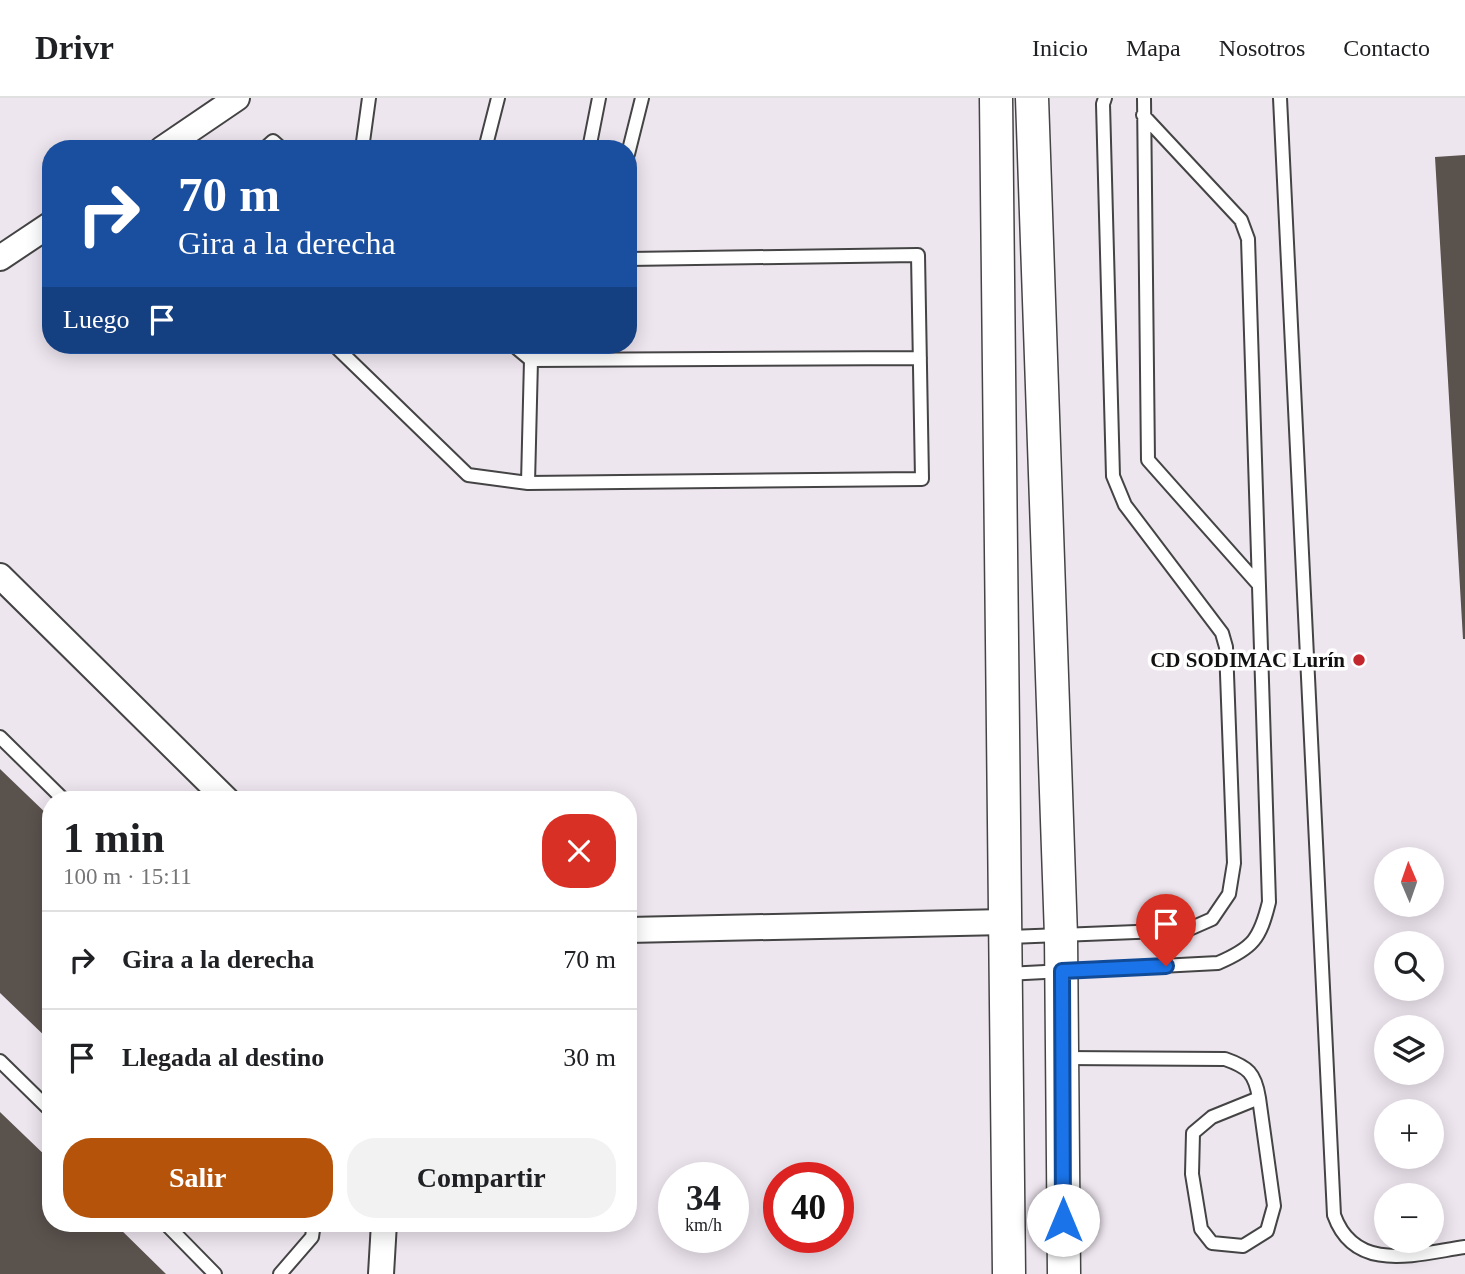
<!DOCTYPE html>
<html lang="es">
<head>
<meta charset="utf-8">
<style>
	:root { --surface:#fff; --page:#f2f2f2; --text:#202124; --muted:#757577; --line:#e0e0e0; --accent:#b45309 }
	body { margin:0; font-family:"Times New Roman",serif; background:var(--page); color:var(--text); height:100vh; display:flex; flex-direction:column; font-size:26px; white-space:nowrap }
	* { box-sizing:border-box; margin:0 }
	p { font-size:23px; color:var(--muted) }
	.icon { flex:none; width:38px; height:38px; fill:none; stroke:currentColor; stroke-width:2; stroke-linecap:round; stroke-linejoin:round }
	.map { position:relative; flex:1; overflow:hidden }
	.panel { position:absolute; left:42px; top:693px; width:595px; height:441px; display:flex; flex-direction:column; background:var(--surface); border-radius:28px; box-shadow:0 4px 18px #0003 }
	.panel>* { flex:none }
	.hud { position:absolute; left:42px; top:42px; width:595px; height:214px; border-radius:28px; box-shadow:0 4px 18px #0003; background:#1a4fa0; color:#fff; overflow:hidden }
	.needle { width:46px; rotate:358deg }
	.tools { position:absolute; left:1374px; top:749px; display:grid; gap:14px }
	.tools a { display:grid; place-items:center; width:70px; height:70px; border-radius:50%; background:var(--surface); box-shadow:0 4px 18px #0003; font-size:35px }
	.speed { position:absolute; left:658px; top:1064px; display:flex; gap:14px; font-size:35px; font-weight:700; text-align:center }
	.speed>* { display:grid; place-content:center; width:91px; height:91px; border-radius:50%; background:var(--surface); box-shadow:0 4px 18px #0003; line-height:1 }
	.speed small { font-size:18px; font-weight:400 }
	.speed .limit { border:10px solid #d22; background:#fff; color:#111 }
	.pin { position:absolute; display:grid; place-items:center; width:60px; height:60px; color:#fff; margin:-72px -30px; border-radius:50% 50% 50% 0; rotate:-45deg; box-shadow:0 0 7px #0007 }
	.pin .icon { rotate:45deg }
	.me { position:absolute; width:77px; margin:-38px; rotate:0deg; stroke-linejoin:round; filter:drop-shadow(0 0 5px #0008) }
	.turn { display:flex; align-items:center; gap:24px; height:147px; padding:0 21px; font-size:32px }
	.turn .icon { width:91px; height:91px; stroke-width:2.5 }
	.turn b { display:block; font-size:49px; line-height:60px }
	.then { display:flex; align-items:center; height:66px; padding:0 21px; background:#0003; gap:14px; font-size:26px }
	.round { display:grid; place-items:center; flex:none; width:74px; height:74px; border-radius:28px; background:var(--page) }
	.summary { display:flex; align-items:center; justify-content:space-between; height:119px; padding:0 21px }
	h1 { font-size:42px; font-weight:600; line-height:52px }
	.action { display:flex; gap:14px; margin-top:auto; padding:14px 21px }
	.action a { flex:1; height:80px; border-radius:28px; background:var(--accent); color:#fff; font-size:28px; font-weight:600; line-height:80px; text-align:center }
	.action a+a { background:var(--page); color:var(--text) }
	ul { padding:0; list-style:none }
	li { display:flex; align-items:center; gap:21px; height:98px; padding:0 21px; border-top:2px solid var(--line) }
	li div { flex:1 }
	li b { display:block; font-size:26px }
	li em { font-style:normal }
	header { display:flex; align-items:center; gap:42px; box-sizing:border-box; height:98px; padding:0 35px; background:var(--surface); border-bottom:2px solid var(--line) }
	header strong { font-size:33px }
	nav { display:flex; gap:38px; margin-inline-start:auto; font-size:24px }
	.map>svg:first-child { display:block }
	.industrial { fill:#eee6ef; fill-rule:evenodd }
	.building { fill:#5a524d }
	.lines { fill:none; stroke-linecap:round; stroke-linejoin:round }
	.service-casing { stroke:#444; stroke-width:16 }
	.minor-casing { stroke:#444; stroke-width:28 }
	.tertiary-casing { stroke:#444; stroke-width:35 }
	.service { stroke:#fff; stroke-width:12 }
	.minor { stroke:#fff; stroke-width:24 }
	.tertiary { stroke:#fff; stroke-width:32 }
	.route-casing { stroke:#114b97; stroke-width:18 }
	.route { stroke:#1a73e8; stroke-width:12 }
	.poi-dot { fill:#c4262e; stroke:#fff; stroke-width:2.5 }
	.labels { text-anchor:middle; stroke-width:7; stroke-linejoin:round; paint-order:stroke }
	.poi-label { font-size:21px; font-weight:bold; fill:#111; stroke:#fff; text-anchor:end }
</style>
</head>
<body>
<header>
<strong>Drivr</strong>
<nav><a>Inicio</a><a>Mapa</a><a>Nosotros</a><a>Contacto</a></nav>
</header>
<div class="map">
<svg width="1465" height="1176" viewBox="0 0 1465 1176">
	<rect width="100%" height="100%" fill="#fffdf5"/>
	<path class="industrial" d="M 0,0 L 1465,0 L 1465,1176 L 0,1176 ZM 51,51 L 628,51 L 628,247 L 51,247 ZM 51,702 L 628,702 L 628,1125 L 51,1125 ZM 1386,761 L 1432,761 L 1432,807 L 1386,807 ZM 1386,845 L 1432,845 L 1432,891 L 1386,891 ZM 1386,929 L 1432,929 L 1432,975 L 1386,975 ZM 1386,1013 L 1432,1013 L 1432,1059 L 1386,1059 ZM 674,1080 L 733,1080 L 733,1139 L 674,1139 ZM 779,1080 L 838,1080 L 838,1139 L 779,1139 ZM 1386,1097 L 1432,1097 L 1432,1143 L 1386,1143 Z"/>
	<path class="building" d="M 1465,57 L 1465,541 L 1463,541 L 1435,59 Z
		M 0,671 L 51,720 L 51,944 L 0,895 Z
		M 0,1014 L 51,1063 L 51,1125 L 114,1125 L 166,1176 L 0,1176 Z"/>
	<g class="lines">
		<defs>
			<path id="service" d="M 1144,0 L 1148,362 L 1259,487
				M 1280,0 L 1334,1117 C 1355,1176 1416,1156 1465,1149
				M 264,51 L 273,43 L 282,51
				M 362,51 L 369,0
				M 485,51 L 498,0
				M 589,51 L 599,0
				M 628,56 L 642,0
				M 334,247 L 468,377 L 528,385 L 922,381 L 918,157 L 628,161
				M 513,247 L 531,262 L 920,260
				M 528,385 L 531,262 L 536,247
				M 0,639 L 64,702
				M 1007,839 L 1187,832 L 1212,821 L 1229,796 L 1234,765 L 1226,549 L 1222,535 L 1125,407 L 1113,378 L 1103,6 L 1105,0
				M 1007,876 L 1218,865 C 1253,850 1260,841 1269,804 L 1248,141 L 1241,122 L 1143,17
				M 1062,960 L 1225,961 C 1248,969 1255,975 1259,1000 L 1274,1108 L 1267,1133 L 1243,1148 L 1212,1145 L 1201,1131 L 1192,1076 L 1193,1035 L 1212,1019 L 1259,1000
				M 0,963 L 51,1013
				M 165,1125 L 215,1176
				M 280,1176 L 312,1139 L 314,1125"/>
			<path id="minor" d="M 162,51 L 237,0
				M 0,160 L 51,126
				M 0,478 L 227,702
				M 628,832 L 1005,824
				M 381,1176 L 384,1125"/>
			<path id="tertiary" d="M 996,0 L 1009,1176
				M 1032,0 L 1061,838 L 1064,1176"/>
		</defs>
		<use href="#service" class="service-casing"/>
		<use href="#minor" class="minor-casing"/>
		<use href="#tertiary" class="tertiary-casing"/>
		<use href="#service" class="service"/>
		<use href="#minor" class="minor"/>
		<use href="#tertiary" class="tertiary"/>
	</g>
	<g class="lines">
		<defs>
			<path id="route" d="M 1063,1122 L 1062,873 L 1166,868"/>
		</defs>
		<use href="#route" class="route-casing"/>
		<use href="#route" class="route"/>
	</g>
	<circle class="poi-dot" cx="1359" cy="562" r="7"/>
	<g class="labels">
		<g class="poi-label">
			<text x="1345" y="569">CD SODIMAC Lurín</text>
		</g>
	</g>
</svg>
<div class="tools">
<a><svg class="needle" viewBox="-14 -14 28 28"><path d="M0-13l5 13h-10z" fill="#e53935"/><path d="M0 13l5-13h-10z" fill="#757577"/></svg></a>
<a><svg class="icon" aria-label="search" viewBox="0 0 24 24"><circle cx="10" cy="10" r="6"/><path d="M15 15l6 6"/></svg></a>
<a><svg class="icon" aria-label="layers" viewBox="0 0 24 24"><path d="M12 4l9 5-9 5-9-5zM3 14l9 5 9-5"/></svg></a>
<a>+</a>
<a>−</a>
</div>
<div class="speed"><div>34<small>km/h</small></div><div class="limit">40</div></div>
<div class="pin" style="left:1166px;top:868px;background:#d93025"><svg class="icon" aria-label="arrive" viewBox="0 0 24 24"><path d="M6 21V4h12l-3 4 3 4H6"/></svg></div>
<svg class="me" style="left:1063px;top:1122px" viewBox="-20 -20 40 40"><circle r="19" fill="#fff"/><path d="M0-13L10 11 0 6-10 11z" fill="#1a73e8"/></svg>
<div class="hud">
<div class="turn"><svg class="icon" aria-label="right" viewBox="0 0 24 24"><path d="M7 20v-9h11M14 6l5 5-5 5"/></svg><div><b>70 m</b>Gira a la derecha</div></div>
<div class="then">Luego<svg class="icon" aria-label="arrive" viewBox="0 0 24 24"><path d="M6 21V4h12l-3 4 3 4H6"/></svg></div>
</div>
<section class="panel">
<div class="summary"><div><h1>1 min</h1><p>100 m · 15:11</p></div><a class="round" style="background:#d93025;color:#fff"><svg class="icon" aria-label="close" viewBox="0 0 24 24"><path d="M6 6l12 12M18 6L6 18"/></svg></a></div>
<ul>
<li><svg class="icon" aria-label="right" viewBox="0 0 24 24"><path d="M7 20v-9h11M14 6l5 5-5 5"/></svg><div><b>Gira a la derecha</b></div><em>70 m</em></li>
<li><svg class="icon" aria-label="arrive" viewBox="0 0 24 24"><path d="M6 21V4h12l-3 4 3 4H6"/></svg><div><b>Llegada al destino</b></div><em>30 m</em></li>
</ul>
<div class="action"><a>Salir</a><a>Compartir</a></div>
</section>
</div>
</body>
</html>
